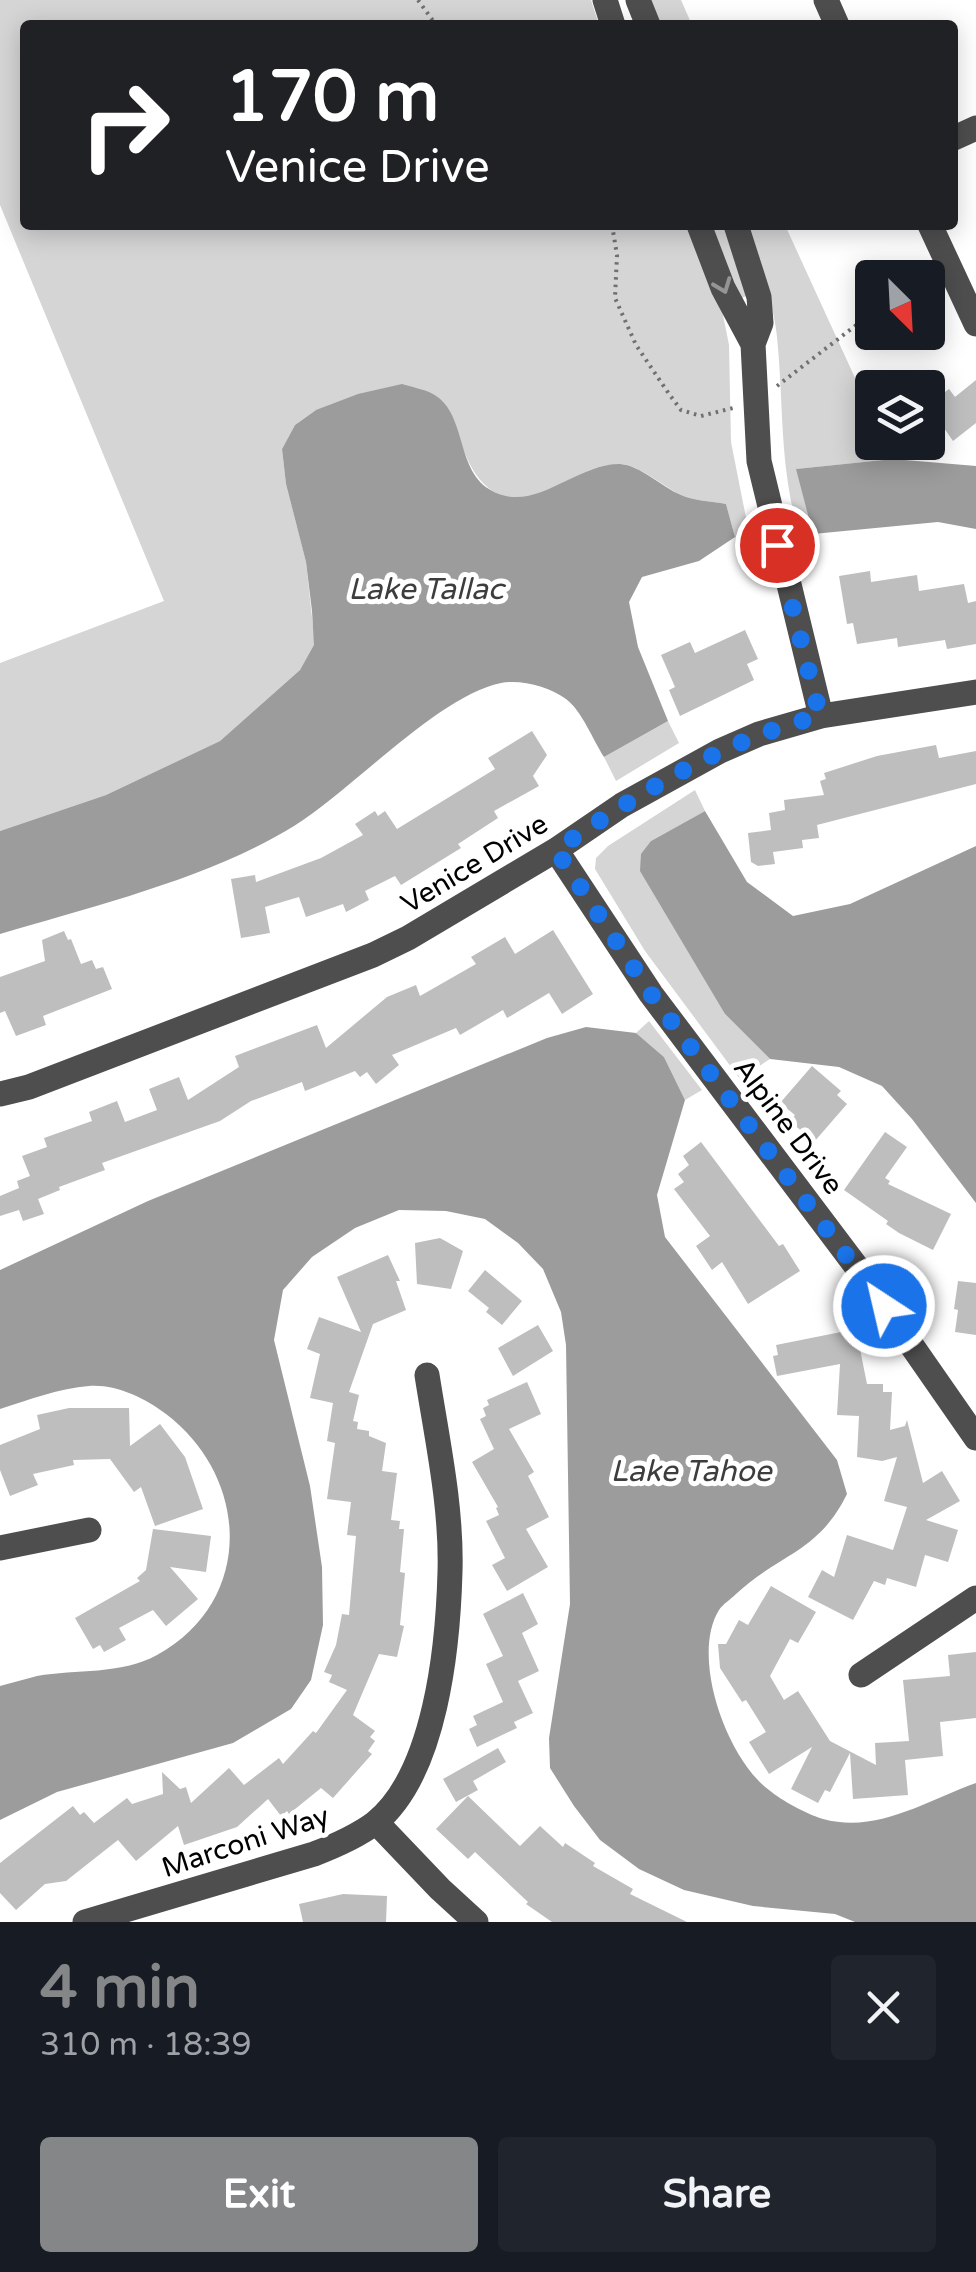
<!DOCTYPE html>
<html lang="en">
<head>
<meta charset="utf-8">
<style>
	:root { --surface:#171b24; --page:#20242c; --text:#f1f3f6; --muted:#9ea1a6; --accent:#858687 }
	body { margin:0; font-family:"Varela Round",sans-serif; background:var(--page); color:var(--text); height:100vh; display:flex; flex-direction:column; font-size:38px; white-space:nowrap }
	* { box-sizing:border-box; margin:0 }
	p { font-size:32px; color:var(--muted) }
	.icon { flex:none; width:55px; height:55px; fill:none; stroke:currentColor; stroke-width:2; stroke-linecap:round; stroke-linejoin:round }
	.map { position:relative; height:1922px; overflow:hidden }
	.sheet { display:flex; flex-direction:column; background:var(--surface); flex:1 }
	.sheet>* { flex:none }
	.top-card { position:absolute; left:20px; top:20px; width:938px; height:210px; border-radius:10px; box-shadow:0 5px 25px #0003; background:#202124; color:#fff; overflow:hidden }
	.needle { width:65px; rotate:156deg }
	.controls { position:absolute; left:855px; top:260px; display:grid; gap:20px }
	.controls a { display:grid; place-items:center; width:90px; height:90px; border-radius:10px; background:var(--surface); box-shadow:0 5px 25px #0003; font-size:50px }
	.pin { position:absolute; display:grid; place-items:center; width:85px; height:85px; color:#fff; margin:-42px; border:5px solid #fff; border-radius:50%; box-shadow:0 2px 10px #0007 }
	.me { position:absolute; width:110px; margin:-55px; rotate:325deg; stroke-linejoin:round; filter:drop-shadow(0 0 8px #0008) }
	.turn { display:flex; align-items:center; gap:35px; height:210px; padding:0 40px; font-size:45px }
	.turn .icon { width:130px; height:130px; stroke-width:2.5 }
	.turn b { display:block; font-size:70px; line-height:85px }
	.round { display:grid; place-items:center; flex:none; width:105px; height:105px; border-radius:10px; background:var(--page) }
	.overview { display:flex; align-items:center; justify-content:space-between; height:170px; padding:0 40px }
	h1 { font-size:60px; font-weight:700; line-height:75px; color:var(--accent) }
	.action { display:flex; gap:20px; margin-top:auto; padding:20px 40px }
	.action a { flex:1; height:115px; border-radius:10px; background:var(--accent); color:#fff; font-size:40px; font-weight:700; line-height:115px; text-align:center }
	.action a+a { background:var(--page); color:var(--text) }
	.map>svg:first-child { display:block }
	.green { fill:#d5d5d5 }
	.water { fill:#9c9c9c }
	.building { fill:#bebebe }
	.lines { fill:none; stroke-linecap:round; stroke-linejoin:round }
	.path { stroke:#707070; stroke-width:4; stroke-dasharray:2.5 5; stroke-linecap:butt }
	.minor { stroke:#4e4e4e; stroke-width:25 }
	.oneway { stroke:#959595 }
	.route { stroke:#1a73e8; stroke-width:18; stroke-dasharray:0 32.4 }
	.labels { text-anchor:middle; stroke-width:10; stroke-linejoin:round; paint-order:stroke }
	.street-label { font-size:28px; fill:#000; stroke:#fff }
	.water-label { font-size:30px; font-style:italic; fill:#3d3d3d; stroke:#fff }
</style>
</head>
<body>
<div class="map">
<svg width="976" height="1922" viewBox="0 0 976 1922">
	<rect width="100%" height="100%" fill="#fff"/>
	<path class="green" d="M 0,0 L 591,0 L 599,25 L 25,25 L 25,225 L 689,225 L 721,305 L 729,345 L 731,442 L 753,553 L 743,552 L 735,537 L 726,504 C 712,501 694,501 681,495 C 662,486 639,464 619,464 C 587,465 568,484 540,493 C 484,513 466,463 454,421 L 316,410 L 295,425 L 282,449 L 286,484 L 306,562 L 315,645 L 300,670 L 220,741 L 106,795 L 0,831 L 0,663 L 164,601 L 0,205 Z
		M 648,0 L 681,0 L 692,25 L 659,25 Z
		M 709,225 L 726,225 L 746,296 L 740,299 Z
		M 745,225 L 785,225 L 872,415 L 872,442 L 885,443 L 893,459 L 797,469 L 813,534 L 800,537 C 779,468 784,407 777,337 C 773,299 757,261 745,225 Z
		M 668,721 L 679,743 L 616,781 L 604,757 Z
		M 695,790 L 705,811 L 651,841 L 725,1014 L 770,1059 L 740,1079 L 645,951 L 595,869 L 596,858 L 608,846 Z
		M 649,1021 L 702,1090 L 685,1100 L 664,1057 L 636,1033 Z"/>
	<path class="water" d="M 402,384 C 411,387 423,389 431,393 C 467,410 455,468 489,489 C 533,517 575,463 620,464 C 640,465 662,487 681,495 C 694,501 712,501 726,504 L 735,537 L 699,561 L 642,577 L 629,602 L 638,647 L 668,721 L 604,757 C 593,740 582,711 566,699 C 550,687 521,679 501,683 C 438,696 352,790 294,826 C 210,878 94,906 0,934 L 0,831 L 106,795 L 220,741 L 300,670 L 314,645 L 312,611 L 306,562 L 286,484 L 282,449 L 295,425 L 316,410 L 358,394 Z
		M 893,459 L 976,466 L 976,529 L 938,522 L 813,534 L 796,469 Z
		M 705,811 L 747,882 L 793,916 L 850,904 L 976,846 L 976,1203 L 912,1119 L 882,1086 L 839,1067 L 770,1059 L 725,1014 L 640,871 L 641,854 L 651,841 Z
		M 586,1027 L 636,1033 L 664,1057 L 685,1100 L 657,1195 L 665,1237 L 837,1460 L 847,1494 C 818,1553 780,1553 736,1594 C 731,1599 723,1604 719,1610 C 690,1657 727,1759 769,1790 C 782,1801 807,1814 823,1819 C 878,1834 927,1800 976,1783 L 976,1922 L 855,1922 L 835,1914 L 753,1906 L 684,1890 L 639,1869 L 600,1840 L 574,1806 L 550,1768 L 549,1738 L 570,1604 L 566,1345 L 561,1312 L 543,1269 L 518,1243 L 485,1219 L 446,1211 L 399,1210 L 355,1228 L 312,1257 L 283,1290 L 274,1340 L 310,1486 L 322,1567 L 323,1625 L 311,1680 L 291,1709 L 233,1743 L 57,1792 L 0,1820 L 0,1686 C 12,1683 25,1679 37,1676 C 76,1669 121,1675 157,1655 C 255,1601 250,1478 166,1414 C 145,1398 116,1384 89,1386 C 60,1388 28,1400 0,1409 L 0,1270 L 148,1201 L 547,1038 Z"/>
	<path class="building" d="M 976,380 L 976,423 L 953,441 L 928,405 L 949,389 L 955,397 Z
		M 870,571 L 871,582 L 917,575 L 919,591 L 964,584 L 968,603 L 976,601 L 976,644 L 947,649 L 945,640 L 898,647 L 897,638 L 857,644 L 853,623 L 847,624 L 839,576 Z
		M 745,630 L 758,659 L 747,664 L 754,680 L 680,716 L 669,690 L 675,687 L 661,655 L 690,642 L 695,653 Z
		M 532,731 L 547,755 L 533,776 L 539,786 L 494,811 L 498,818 L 458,844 L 461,848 L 401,885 L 395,876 L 365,891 L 369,900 L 346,912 L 343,904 L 306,917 L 299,897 L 265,907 L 270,933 L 241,938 L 231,879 L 255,875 L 256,882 L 321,858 L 363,835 L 355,824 L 375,811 L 378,816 L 385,811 L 397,829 L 495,769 L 488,758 Z
		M 936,745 L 939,758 L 976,751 L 976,784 L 817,825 L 819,838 L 802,840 L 803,848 L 773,852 L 775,864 L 758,866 L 751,862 L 748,833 L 771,830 L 769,813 L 785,810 L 784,800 L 824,795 L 820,781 L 826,779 L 824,773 L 877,756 Z
		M 553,930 L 593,994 L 562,1014 L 549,993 L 507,1018 L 503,1010 L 460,1035 L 456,1028 L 392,1055 L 399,1065 L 376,1084 L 367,1072 L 360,1077 L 355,1071 L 305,1091 L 302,1082 L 251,1101 L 220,1121 L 102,1163 L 105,1170 L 59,1187 L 60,1190 L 38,1199 L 44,1214 L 23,1221 L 19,1210 L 0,1216 L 0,1196 L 19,1188 L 17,1181 L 30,1176 L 22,1156 L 47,1147 L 44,1138 L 92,1121 L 89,1112 L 117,1101 L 125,1122 L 157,1110 L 149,1089 L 179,1077 L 188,1100 L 239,1067 L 235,1056 L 317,1025 L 326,1048 L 387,997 L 416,985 L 420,996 L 476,964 L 471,957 L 505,937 L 515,954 Z
		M 64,931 L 68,940 L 71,939 L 81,964 L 92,960 L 96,969 L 103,967 L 112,989 L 43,1016 L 46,1025 L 16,1036 L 5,1011 L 0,1013 L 0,977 L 45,961 L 42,940 Z
		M 812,1066 L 841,1091 L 837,1095 L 847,1104 L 814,1142 L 790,1121 L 795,1115 L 780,1103 Z
		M 885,1132 L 907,1147 L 885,1178 L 890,1181 L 888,1184 L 951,1214 L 933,1250 L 899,1233 L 886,1224 L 888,1221 L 844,1190 Z
		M 701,1142 L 779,1246 L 783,1244 L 800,1271 L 748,1304 L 722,1262 L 712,1270 L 696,1246 L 710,1236 L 674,1189 L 684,1182 L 678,1174 L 689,1165 L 683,1156 Z
		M 440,1238 L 463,1251 L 451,1289 L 417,1284 L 415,1243 Z
		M 388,1255 L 400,1281 L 396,1281 L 406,1310 L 373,1324 L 349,1392 L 359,1395 L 353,1421 L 358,1422 L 357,1429 L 369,1431 L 369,1436 L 386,1443 L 382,1471 L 397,1473 L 391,1520 L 400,1521 L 399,1529 L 404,1529 L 400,1572 L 405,1573 L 400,1625 L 404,1626 L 397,1657 L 379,1654 L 353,1715 L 375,1731 L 370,1737 L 375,1741 L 368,1751 L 372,1754 L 333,1798 L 321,1788 L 289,1814 L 287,1811 L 281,1816 L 268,1799 L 237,1827 L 184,1845 L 178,1826 L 136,1861 L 118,1840 L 66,1881 L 45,1884 L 16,1910 L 0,1893 L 0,1863 L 73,1806 L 80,1815 L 84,1812 L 94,1823 L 127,1798 L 132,1804 L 163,1794 L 162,1772 L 180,1789 L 186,1787 L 191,1803 L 229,1768 L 244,1785 L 279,1758 L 283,1764 L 313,1731 L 316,1733 L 347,1690 L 329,1682 L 332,1675 L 324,1672 L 336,1645 L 342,1614 L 349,1615 L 356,1536 L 347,1535 L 351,1502 L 327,1499 L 335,1443 L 327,1441 L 333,1403 L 310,1398 L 320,1354 L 307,1349 L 319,1317 L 361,1332 L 337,1277 Z
		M 485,1270 L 522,1301 L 502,1325 L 486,1312 L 489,1308 L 468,1291 Z
		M 958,1281 L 976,1283 L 976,1335 L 955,1332 L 958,1310 L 954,1309 Z
		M 538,1325 L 553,1351 L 513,1376 L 498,1348 Z
		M 856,1329 L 867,1384 L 883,1384 L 883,1392 L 892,1392 L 890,1430 L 905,1426 L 907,1420 L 923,1483 L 942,1471 L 960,1501 L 926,1520 L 958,1530 L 948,1562 L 925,1555 L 916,1587 L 887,1578 L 885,1585 L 874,1581 L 853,1620 L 808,1597 L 822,1570 L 834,1577 L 847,1535 L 893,1550 L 907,1507 L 884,1501 L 897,1457 L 882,1461 L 857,1457 L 859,1416 L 837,1415 L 840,1364 L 777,1376 L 773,1356 L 778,1355 L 776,1345 Z
		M 527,1382 L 541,1414 L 509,1429 L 534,1472 L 528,1476 L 549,1517 L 526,1529 L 548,1567 L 507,1591 L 492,1565 L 505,1558 L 486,1521 L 499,1515 L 496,1508 L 498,1507 L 472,1462 L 494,1449 L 480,1419 L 486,1416 L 483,1408 L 489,1405 L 487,1400 Z
		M 69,1408 L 129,1408 L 130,1446 L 160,1424 L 185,1457 L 203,1509 L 155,1526 L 141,1487 L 134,1492 L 110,1459 L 73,1460 L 74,1465 L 33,1474 L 38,1485 L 10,1496 L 0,1470 L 0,1445 L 40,1429 L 37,1415 Z
		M 153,1529 L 211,1536 L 206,1572 L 170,1567 L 198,1599 L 166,1626 L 153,1610 L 119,1628 L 126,1640 L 104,1652 L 100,1645 L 93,1649 L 75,1618 L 140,1581 L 137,1578 L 146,1570 Z
		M 771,1586 L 816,1612 L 798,1643 L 790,1639 L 770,1676 L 784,1700 L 798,1691 L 830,1741 L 876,1765 L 875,1743 L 909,1741 L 903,1680 L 950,1676 L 948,1655 L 976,1652 L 976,1718 L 940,1722 L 943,1756 L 905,1760 L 908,1795 L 853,1799 L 850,1753 L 830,1792 L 825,1790 L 818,1803 L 791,1789 L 812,1747 L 769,1774 L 749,1742 L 766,1732 L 746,1700 L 742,1702 L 720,1668 L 718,1644 L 726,1644 L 739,1620 L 748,1625 Z
		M 523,1593 L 538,1624 L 522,1633 L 539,1671 L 518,1681 L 533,1713 L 514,1722 L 517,1728 L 477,1747 L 469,1729 L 477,1725 L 473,1716 L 503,1702 L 486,1664 L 503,1656 L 483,1614 Z
		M 498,1748 L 506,1762 L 473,1781 L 478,1790 L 456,1802 L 443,1779 Z
		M 468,1796 L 520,1846 L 540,1826 L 563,1847 L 565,1843 L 595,1863 L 593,1866 L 633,1889 L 630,1894 L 687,1922 L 552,1922 L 526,1904 L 528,1902 L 475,1852 L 468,1859 L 436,1829 Z
		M 343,1894 L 387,1896 L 386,1922 L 303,1922 L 299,1904 Z"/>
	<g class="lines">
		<path class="path" d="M 418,0 L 436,25
			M 612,225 L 617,255 L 615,298 L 636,345 L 669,394 L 681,410 L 701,416 L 733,408
			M 777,386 L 872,313"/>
		<path class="minor" d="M 605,0 L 613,25
			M 638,0 L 648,25
			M 826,0 L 837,25
			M 952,139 L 976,128
			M 699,225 L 723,288 L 753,344
			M 736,225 L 759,297 L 761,323 L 753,344 L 759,461 L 821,716
			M 930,225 L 976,324
			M 556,850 L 651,994 L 862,1274 L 976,1438
			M 0,1094 L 29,1087 L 373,955 L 408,938 L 556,850 L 622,805 L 720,751 L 759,734 L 821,716 L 976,692
			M 0,1548 L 89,1530
			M 861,1675 L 976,1598
			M 376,1822 L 440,1889 L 476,1922
			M 85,1922 L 314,1854 C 335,1846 356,1837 375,1823 C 436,1774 448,1646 450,1572 C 452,1507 437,1439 427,1375"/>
	</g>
	<defs><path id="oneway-chevron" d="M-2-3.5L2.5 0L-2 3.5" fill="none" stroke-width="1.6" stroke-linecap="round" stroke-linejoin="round" transform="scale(2.5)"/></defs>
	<use class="oneway" href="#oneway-chevron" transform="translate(723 286) rotate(69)"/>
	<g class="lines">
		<path class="route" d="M 777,545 L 820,716 C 723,740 638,794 556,850 L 651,994 L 884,1306"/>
	</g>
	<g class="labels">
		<g class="street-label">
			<text transform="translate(474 863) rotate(-31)" y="10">Venice Drive</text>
			<text transform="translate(789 1126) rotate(53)" y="10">Alpine Drive</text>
			<text transform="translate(245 1841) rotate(-18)" y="10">Marconi Way</text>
		</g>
		<g class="water-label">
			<text x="426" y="599">Lake Tallac</text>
			<text x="691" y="1481">Lake Tahoe</text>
		</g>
	</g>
</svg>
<div class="controls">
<a><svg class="needle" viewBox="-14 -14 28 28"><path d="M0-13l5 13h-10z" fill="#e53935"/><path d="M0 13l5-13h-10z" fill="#9ea1a6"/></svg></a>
<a><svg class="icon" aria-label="layers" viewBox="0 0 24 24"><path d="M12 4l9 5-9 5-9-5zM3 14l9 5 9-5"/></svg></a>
</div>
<div class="pin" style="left:777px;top:545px;background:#d93025"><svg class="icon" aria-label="arrive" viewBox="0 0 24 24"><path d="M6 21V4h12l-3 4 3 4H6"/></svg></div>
<svg class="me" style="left:884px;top:1306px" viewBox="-20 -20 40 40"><circle r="17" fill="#1a73e8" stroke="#fff" stroke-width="3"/><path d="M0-11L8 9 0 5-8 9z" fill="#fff"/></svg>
<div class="top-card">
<div class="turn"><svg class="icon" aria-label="right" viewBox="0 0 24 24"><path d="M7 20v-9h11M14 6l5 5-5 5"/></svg><div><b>170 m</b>Venice Drive</div></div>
</div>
</div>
<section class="sheet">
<div class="overview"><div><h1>4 min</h1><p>310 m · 18:39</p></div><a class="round"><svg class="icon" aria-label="close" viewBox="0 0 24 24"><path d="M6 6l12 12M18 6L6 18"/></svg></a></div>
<div class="action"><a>Exit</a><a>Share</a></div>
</section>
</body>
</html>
